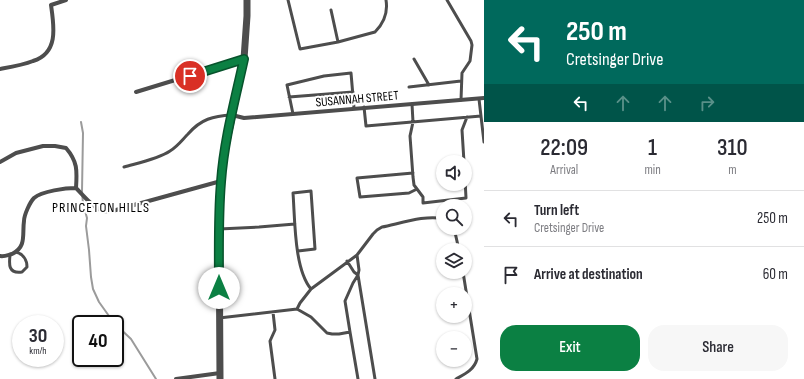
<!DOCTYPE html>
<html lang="en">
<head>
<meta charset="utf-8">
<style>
	:root { --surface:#fff; --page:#f7f7f7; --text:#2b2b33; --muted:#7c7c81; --line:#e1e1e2; --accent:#0b8043 }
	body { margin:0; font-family:"Sofia Sans Condensed",sans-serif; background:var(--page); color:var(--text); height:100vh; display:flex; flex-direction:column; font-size:15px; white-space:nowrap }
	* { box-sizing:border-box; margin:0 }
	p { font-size:13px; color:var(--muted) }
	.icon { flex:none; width:22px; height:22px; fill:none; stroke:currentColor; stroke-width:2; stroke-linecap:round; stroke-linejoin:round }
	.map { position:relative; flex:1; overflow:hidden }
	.sheet { display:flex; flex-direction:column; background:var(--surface); width:320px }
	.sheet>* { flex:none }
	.guide { background:#00695c; color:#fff; overflow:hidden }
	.controls { position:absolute; left:436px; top:155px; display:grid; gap:8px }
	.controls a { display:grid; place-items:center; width:36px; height:36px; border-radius:50%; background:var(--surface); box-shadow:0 1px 3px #0004; font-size:20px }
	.speed { position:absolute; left:12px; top:315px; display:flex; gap:8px; font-size:20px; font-weight:700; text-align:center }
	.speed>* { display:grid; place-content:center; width:52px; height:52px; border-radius:50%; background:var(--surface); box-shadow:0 1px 3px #0004; line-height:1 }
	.speed small { font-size:10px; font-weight:400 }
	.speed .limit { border:2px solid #111; border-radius:6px; background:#fff; color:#111 }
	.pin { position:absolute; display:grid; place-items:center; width:34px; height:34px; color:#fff; margin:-17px; border:2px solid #fff; border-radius:50%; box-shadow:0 1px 4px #0007 }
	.me { position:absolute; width:44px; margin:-22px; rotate:0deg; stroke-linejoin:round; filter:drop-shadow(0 0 3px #0008) }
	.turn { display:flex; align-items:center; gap:14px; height:84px; padding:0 16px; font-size:18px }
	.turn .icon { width:52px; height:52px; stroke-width:2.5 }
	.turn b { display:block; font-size:28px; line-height:34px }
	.lanes { display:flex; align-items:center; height:38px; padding:0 16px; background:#0003; justify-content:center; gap:20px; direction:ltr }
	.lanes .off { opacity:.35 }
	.eta { display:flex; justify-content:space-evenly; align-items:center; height:68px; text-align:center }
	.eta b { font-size:24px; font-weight:600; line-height:28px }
	.cta { display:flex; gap:8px; margin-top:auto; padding:8px 16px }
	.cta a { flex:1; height:46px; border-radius:16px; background:var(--accent); color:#fff; font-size:16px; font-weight:600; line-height:46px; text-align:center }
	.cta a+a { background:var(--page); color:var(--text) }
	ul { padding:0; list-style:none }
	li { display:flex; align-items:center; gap:12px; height:56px; padding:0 16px; border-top:1px solid var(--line) }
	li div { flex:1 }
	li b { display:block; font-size:15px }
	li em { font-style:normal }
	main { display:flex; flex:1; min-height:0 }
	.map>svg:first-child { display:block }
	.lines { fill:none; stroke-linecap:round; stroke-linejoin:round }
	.stream { stroke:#9b9b9b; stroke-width:2 }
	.service { stroke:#4d4d4d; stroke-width:3 }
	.minor { stroke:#4d4d4d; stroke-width:4 }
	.tertiary { stroke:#4d4d4d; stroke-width:7 }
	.route-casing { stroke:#07532c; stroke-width:10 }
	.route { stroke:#0b8043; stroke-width:7 }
	.labels { text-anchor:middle; stroke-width:4; stroke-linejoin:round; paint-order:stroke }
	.street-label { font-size:13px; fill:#000; stroke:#fff }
	.neighbourhood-label { font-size:14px; letter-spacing:1px; fill:#000; stroke:#fff }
</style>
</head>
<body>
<main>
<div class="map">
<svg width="484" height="379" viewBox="0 0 484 379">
	<rect width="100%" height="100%" fill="#fff"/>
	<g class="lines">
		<path class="stream" d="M 81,122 L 83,133 L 82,191 L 83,204 L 87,218 L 86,226 L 89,250 L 91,277 L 93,289 L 99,302 L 114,323 L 131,339 L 156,379"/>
		<path class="service" d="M 288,0 L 300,49 L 338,42 L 331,10
			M 447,0 L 471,41 L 472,45 L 470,61 L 462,73 L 461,100
			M 338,42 L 375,32 C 384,23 388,12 386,0
			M 414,59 L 429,85
			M 409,87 L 461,81
			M 289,97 L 353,92
			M 479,99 L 484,142
			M 412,104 L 413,122 L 410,136 L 413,177 L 414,185 L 423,197 L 423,203 L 466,198 L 465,179
			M 364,107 L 366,126 L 481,116
			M 293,114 L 287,85 L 324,76 L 351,73 L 354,108
			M 464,162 L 462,130 L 467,117
			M 124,167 C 138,163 158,159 170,151 C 178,146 182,140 188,134 C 201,119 213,116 232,115
			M 413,173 L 357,178 L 360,197 L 409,193 L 417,189
			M 454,228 L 459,250
			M 219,229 L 259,227 L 295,224
			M 298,251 L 315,249 L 311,191 L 293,193 C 295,219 294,269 311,289
			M 10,255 C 9,264 8,274 22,272 L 27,267 C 27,260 23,254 16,252
			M 347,261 L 354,272 L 358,275 L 375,379
			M 297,309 L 300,303 L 311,289 L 357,255 L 373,234 L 377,230 L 382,227 C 398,224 428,214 443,219
			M 273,312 L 275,330 L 270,341 L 275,379
			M 219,318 L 297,309 L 311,317 L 327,333 L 332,334 L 339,334 L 350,332 L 358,379
			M 350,332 L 345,301 L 353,283 L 358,275 L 359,270 L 357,255
			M 456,379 C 465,374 474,370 477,359 L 463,272"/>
		<path class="minor" d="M 0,69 C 11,67 23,65 33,61 C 59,53 54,26 51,5 L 66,0
			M 136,92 L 244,59
			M 232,115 L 244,118 L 484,98
			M 0,162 L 16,153 L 43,146 L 55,146 L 66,148 C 78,162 77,171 76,188 C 84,196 93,208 103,211 C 108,212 112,211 116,210 L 221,181
			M 0,256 C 4,257 8,255 12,254 C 27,247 22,234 24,221 C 24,215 30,202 34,198 C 42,191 66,188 76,188
			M 176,379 L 220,373"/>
		<path class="tertiary" d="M 220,379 L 219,209 L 221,181 L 225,151 L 244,59 L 247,16 L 247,0"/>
	</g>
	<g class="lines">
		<defs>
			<path id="route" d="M 190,76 L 244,59 C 235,100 224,140 221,182 C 218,217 219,253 219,288"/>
		</defs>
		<use href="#route" class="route-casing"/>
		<use href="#route" class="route"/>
	</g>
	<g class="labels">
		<g class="street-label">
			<text transform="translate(357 98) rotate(-5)" y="5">SUSANNAH STREET</text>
		</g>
		<g class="neighbourhood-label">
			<text x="101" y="212">PRINCETON HILLS</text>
		</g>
	</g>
</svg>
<div class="controls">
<a><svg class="icon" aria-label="sound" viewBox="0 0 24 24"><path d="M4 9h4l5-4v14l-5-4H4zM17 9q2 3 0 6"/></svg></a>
<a><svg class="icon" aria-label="search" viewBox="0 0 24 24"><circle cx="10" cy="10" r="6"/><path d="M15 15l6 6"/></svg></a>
<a><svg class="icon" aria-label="layers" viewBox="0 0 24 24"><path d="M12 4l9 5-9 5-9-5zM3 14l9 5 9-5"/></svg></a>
<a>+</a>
<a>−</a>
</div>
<div class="speed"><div>30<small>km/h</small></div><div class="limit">40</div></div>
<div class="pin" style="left:190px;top:76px;background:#d93025"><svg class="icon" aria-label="arrive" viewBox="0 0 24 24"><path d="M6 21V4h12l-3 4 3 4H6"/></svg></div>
<svg class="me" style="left:219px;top:288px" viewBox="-20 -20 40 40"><circle r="19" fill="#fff"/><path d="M0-13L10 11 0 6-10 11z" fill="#0b8043"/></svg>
</div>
<section class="sheet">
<div class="guide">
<div class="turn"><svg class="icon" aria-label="left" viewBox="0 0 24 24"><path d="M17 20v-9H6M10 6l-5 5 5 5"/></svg><div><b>250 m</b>Cretsinger Drive</div></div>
<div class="lanes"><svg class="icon" aria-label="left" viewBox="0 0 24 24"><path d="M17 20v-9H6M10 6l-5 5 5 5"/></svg><svg class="icon off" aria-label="ahead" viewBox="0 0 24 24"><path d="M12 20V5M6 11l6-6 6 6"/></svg><svg class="icon off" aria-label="ahead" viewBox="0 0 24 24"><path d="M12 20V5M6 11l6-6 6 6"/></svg><svg class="icon off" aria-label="right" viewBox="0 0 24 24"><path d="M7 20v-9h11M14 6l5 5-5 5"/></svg></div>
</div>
<div class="eta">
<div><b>22:09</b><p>Arrival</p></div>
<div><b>1</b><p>min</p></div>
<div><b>310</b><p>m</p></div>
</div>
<ul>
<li><svg class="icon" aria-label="left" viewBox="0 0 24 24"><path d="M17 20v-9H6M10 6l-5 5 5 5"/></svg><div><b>Turn left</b><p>Cretsinger Drive</p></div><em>250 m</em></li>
<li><svg class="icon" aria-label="arrive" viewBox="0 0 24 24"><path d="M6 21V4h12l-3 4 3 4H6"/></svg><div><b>Arrive at destination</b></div><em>60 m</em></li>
</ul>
<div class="cta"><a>Exit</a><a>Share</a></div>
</section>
</main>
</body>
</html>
